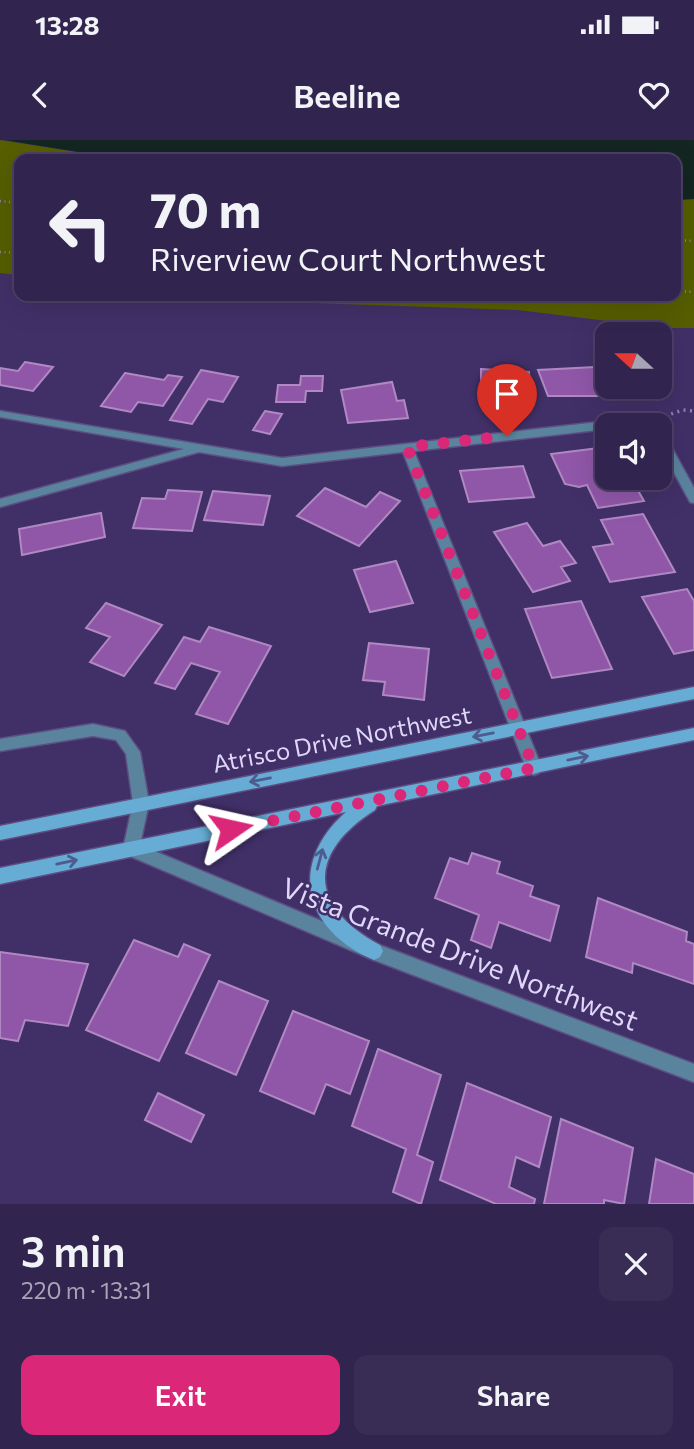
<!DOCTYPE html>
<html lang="en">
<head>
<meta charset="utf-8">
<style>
	:root { --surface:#31244e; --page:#392c55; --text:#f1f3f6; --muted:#a8a4b6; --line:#4c4166; --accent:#db2777 }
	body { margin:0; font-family:Commissioner,sans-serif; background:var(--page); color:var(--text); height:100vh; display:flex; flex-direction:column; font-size:26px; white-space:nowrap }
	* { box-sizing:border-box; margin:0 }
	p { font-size:23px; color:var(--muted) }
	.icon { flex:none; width:38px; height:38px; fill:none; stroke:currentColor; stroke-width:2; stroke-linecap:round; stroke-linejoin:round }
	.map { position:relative; height:1064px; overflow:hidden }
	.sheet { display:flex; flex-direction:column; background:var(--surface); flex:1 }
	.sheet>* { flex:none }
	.guide { position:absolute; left:14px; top:14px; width:667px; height:147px; border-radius:14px; box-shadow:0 7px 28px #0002,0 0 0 2px var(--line); background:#31244e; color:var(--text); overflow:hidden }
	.needle { width:46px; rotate:291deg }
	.controls { position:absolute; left:595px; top:182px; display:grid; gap:14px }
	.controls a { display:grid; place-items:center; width:77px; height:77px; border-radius:14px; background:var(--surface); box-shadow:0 7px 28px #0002,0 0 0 2px var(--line); font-size:35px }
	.pin { position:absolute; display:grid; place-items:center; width:60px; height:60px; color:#fff; margin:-72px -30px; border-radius:50% 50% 50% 0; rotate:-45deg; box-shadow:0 0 7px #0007 }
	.pin .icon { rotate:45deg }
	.me { position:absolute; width:77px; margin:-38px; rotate:79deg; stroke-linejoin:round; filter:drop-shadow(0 0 5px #0008) }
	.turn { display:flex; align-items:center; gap:24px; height:147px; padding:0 21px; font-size:32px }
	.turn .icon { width:91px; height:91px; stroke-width:2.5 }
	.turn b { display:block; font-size:49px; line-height:60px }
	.round { display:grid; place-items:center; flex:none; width:74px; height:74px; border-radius:14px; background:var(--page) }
	.headline { display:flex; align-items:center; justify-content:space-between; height:119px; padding:0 21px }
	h1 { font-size:42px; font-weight:600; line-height:52px }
	.primary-button { display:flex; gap:14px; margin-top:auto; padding:14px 21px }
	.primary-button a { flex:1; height:80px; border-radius:14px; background:var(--accent); color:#fff; font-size:28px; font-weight:600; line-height:80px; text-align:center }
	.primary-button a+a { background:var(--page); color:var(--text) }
	.status { display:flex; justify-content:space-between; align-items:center; height:49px; padding:0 35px; background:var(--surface); direction:ltr }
	.status svg { height:19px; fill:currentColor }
	header { display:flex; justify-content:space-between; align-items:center; height:91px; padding:0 21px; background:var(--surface); font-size:32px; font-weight:600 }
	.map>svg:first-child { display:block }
	.green { fill:#565e01 }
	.water { fill:#132621 }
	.building { fill:#9057a8; stroke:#b088c2; stroke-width:2 }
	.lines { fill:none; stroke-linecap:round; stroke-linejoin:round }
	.street-casing { stroke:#5d4e82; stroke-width:3 }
	.secondary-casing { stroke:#5d4e82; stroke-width:3 }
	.path-far1 { stroke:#8c7fad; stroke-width:2.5; stroke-dasharray:1 3.5; stroke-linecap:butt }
	.path { stroke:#8c7fad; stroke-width:3.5; stroke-dasharray:2 4.5; stroke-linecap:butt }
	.street { fill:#5a849e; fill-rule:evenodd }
	.secondary { fill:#66acd4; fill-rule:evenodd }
	.oneway { stroke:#4e5b8e }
	.route { stroke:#db2777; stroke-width:12; stroke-dasharray:0 21.6 }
	.labels { text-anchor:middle; stroke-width:5; stroke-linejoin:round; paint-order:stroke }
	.street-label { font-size:24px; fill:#ded7f9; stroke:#413068 }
	.near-street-label { font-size:28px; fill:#ded7f9; stroke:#413068 }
</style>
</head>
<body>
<div class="status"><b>13:28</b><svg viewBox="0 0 49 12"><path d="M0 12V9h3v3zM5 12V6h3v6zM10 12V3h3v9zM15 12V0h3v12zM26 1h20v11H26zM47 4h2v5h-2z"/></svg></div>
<header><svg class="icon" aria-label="back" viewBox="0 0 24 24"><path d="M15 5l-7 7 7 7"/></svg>Beeline<svg class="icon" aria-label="heart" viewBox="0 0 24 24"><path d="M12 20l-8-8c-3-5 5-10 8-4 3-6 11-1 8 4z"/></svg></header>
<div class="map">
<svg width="694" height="1064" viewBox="0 0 694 1064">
	<rect width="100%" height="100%" fill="#413068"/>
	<path class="green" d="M 0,0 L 122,19 L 19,19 L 19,135 L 0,133 Z
		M 694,59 L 694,188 L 665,188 L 518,170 L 221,160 L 184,156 L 676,156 L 676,60 Z"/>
	<path class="water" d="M 4,0 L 694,0 L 694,59 L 676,60 L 676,19 L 122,19 Z"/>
	<path class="building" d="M 25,222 L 53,227 L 33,251 L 0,245 L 0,228 L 18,231 Z
		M 595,227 L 608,256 L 548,256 L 538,230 Z
		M 481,229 L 529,232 L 532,264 L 481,262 Z
		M 201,230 L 238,237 L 223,262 L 208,259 L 192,284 L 170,280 Z
		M 125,233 L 164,240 L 168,235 L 182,237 L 163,266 L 138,262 L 131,272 L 101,266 Z
		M 301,236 L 323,236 L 322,251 L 306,251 L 305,262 L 276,262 L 278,245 L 300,245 Z
		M 392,242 L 397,261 L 404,260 L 408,278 L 348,283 L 341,250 Z
		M 265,271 L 282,274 L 270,294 L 253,290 Z
		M 607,307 L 607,338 L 631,338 L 644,361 L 598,368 L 587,345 L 579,347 L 565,344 L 551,314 Z
		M 523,326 L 534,357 L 469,362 L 460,331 Z
		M 325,348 L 366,367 L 380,352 L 400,361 L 359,406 L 297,376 Z
		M 168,350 L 202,352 L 192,391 L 133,388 L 142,358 L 165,359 Z
		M 213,351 L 270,356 L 263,385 L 204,380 Z
		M 101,373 L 105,397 L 22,415 L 19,389 Z
		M 643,374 L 675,432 L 610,442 L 593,407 L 613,404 L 601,380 Z
		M 527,383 L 543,406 L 560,401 L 576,423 L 561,427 L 570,441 L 533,452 L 494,392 Z
		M 396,421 L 413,463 L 370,472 L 354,430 Z
		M 687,449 L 694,461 L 694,510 L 674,514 L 642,457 Z
		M 581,461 L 612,529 L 552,538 L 525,469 Z
		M 106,463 L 162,485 L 124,536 L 90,522 L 110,497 L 86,488 Z
		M 209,487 L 271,506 L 228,584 L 196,574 L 220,532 L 191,523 L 175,549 L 155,543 L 184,497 L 200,502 Z
		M 369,503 L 429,509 L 424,560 L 383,555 L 385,542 L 363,540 Z
		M 472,713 L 500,722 L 497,733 L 533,746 L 530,756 L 559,766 L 550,801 L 499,782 L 491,808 L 471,800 L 479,775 L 435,758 L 450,718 L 468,724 Z
		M 598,758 L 687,792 L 686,801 L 694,804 L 694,844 L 633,823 L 632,833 L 586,817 Z
		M 134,800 L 178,817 L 184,804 L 210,815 L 159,921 L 86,890 Z
		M 0,812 L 88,824 L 68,886 L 25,880 L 18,901 L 0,898 Z
		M 219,841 L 268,861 L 236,935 L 186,913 Z
		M 293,871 L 369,901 L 350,954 L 326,944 L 314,974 L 260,951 Z
		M 378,909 L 441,935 L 417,1015 L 433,1022 L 421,1064 L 393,1052 L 406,1009 L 352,986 Z
		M 467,943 L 551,977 L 539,1027 L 516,1017 L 509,1047 L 535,1059 L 534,1064 L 496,1064 L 440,1040 Z
		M 158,953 L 204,975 L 191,1002 L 145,980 Z
		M 561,979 L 633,1008 L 624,1064 L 604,1060 L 604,1064 L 544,1064 Z
		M 656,1019 L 694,1034 L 694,1064 L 649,1064 Z"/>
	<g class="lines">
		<defs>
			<path id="street" d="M 0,271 L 282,318 L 651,276 L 655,278 L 659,285 L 607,285 L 607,289 L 414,311 L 542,628 L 539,633 L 534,635 L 529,633 L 526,628 L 403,312 L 282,326 L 199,312 L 0,367 L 0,359 L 184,309 L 0,277 Z
				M 660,293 L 666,297 L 694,348 L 694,363 L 690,362 L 660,307 Z
				M 93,584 L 125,591 L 140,612 L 149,663 L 140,705 L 374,803 L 694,924 L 694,942 L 374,820 L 125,714 L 123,709 L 133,663 L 126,614 L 116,600 L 93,596 L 0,611 L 0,599 Z"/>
			<path id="secondary" d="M 694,547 L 694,559 L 0,700 L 0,686 Z
				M 694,588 L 694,600 L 377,666 L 375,670 C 307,713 308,767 380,805 L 383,811 L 380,817 L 374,820 C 304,791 287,724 346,672 L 0,744 L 0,728 Z"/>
		</defs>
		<use href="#street" class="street-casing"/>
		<use href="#secondary" class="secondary-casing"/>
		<path class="path-far1" d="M 0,61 L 19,63
			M 676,100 L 694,101
			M 0,112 L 19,113
			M 676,151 L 694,152"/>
		<path class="path" d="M 665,276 L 683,270 L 694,271"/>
		<use href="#street" class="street"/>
		<use href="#secondary" class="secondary"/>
	</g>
	<defs><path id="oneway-shaft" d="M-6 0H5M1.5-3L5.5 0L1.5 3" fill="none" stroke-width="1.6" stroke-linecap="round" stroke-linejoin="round" transform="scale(1.75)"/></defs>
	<g class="oneway">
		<use href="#oneway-shaft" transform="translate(483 595) rotate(169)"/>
		<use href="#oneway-shaft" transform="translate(578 618) rotate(-12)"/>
		<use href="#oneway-shaft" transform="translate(260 640) rotate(169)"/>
		<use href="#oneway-shaft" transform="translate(320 719) rotate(-75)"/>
		<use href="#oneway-shaft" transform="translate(67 722) rotate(-12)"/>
	</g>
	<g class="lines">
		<path class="route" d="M 231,689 L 534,628 L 407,307 L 507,296"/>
	</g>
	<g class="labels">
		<g class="street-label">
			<text transform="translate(342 600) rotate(-11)" y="8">Atrisco Drive Northwest</text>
		</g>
		<g class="near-street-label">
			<text transform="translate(460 814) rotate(21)" y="10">Vista Grande Drive Northwest</text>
		</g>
	</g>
</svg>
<div class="controls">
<a><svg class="needle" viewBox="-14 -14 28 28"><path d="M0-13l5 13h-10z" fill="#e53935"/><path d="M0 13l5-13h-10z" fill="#a8a4b6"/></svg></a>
<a><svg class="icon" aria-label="sound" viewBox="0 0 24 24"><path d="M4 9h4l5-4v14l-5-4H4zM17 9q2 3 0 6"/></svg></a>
</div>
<div class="pin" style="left:507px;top:296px;background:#d93025"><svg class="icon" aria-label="arrive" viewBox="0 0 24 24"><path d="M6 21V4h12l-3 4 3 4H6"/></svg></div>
<svg class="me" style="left:231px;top:689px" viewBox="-20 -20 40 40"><path d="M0-17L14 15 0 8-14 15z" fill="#db2777" stroke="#fff" stroke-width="4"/></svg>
<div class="guide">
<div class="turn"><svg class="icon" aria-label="left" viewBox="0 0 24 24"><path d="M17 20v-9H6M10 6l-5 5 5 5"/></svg><div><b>70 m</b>Riverview Court Northwest</div></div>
</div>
</div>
<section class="sheet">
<div class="headline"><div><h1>3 min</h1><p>220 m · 13:31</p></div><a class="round"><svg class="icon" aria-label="close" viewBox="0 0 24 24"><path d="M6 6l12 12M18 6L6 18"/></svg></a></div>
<div class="primary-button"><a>Exit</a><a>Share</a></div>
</section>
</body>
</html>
